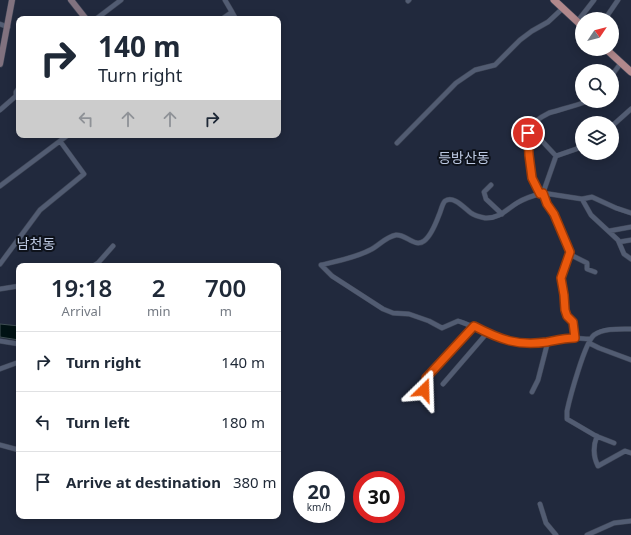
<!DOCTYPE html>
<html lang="en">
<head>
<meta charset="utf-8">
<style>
	:root { --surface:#fff; --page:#f6f6f7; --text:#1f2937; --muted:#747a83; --line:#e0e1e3 }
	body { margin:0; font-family:"Noto Sans","Noto Sans KR",sans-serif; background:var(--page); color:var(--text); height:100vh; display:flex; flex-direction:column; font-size:15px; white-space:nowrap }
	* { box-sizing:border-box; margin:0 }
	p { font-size:13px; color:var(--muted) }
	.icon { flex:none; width:22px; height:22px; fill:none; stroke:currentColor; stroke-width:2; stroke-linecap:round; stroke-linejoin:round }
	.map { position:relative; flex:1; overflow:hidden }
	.details { position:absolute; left:16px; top:263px; width:265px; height:256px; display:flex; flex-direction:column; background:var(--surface); border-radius:8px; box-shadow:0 2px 10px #0003 }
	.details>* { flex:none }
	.hud { position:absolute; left:16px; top:16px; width:265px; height:122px; border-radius:8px; box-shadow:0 2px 10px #0003; background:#fff; color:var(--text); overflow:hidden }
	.needle { width:26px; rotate:55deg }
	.fabs { position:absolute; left:575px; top:12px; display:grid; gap:8px }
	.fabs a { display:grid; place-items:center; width:44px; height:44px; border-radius:50%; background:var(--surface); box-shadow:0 2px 10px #0003; font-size:20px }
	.speed { position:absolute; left:293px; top:471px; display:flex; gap:8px; font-size:20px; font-weight:700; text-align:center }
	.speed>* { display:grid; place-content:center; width:52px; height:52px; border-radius:50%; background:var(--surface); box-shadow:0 2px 10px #0003; line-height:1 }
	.speed small { font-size:10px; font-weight:400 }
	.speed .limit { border:6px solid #d22; background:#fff; color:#111 }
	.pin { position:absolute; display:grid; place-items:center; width:34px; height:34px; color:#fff; margin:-17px; border:2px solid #fff; border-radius:50%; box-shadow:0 1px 4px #0007 }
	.me { position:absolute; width:44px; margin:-22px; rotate:22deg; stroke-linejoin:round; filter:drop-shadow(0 0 3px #0008) }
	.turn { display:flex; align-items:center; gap:14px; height:84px; padding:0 16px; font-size:18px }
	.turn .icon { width:52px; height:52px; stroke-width:2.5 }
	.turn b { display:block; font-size:28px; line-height:34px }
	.lanes { display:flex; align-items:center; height:38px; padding:0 16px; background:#0003; justify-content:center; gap:20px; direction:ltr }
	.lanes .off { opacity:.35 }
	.eta { display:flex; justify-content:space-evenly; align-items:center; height:68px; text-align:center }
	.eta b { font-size:24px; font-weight:600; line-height:28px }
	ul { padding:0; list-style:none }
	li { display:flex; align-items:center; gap:12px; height:60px; padding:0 16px; border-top:1px solid var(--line) }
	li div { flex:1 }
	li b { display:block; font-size:15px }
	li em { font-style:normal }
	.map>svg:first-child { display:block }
	.water { fill:#001214; stroke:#3f4e53 }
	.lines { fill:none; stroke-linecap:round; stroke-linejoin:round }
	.minor-casing { stroke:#3e4556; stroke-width:5.5 }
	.secondary-casing { stroke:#3e4556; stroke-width:7 }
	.primary-casing { stroke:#3e4556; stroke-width:8 }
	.minor { stroke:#525c72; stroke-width:4.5 }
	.secondary { stroke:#81727f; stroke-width:6 }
	.primary { stroke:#b1888c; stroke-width:7 }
	.route-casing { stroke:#983908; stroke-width:10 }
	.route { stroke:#ea580c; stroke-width:7 }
	.labels { text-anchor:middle; stroke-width:4; stroke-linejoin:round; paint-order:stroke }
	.quarter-label { font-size:14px; fill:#bcc8e1; stroke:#0e121b }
</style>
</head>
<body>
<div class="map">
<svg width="631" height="535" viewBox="0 0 631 535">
	<rect width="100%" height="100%" fill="#21293d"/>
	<path class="water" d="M 0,324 L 19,326 L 19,340 L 0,337 Z"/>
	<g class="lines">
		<defs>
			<path id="minor" d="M 408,1 L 409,0
				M 232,12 L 236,19
				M 96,19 L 121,0
				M 222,19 L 232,12 L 225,0
				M 605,19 L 618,0
				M 577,22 L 594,0
				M 0,24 L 8,27
				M 612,75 L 621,63
				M 0,110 L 16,96 L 16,92 L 19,88
				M 612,126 L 631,109
				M 530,128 L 556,156
				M 397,143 L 456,83 L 475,70 L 495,65 L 520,40 L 532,31 L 548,22 L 563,8
				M 556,156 L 543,193 C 535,195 525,198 517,203 C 507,209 499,219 485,218 C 480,217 475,216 471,213 C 465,209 454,195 445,201 C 442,204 441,211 439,215 C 436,223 431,236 424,241 C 415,248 406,234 396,235 C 385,237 379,246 370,250 C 355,258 337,261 321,265 L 332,276 L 383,309 L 393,313 L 409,314 L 429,321 L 442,328 L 458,321 C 477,327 494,338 513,342 C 530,346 548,340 565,338 C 573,337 582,339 590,339
				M 556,156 L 582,147
				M 491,185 L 484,192 L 486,199 L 502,214
				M 0,186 L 68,135
				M 540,194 C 538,188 534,183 532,177 C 529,167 525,137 530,128 C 533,122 543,116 549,113 C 562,109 575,106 588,101
				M 582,199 L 591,215 L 618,240 L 624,254 L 631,259
				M 609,231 L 631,227
				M 619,242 L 631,240
				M 569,254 L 587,263 L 587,269 L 595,272
				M 0,264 L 40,210 L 84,174 L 60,141
				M 93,266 L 98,263 L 113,246
				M 0,289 L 19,286
				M 575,338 L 573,322 L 567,316 L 565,310 L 564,295 L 561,278 L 570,251 L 554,214 L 547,204 L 543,193 L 582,199 L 592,197 L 616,208 L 631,213
				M 0,341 L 19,344
				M 589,343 L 599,348 L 631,360
				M 0,369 L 19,362
				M 443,384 L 487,333
				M 532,392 L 538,380 L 548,341
				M 426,400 L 422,392 L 424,390 L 426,378 L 474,326
				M 597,436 C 593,446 593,456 598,466 L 625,451 L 631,453
				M 614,443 L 596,436 L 567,419 L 567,411 C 570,397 585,342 594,335 C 604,328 620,329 631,329
				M 0,445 L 19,450
				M 540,504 L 546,523 L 556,535
				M 587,535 L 614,523 L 631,521"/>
			<path id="secondary" d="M 71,0 L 86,19
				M 0,64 L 12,0"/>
			<path id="primary" d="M 554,0 L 582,26
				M 606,49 L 631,72"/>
		</defs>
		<use href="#minor" class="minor-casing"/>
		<use href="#secondary" class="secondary-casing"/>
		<use href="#primary" class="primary-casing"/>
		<use href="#minor" class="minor"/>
		<use href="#secondary" class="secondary"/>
		<use href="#primary" class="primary"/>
	</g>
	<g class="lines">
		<defs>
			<path id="route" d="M 424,390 L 426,378 L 474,326 C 501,340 517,346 547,342 C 557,340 565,338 575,338 L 573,322 L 567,316 L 565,310 L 564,295 L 561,278 L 570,252 L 554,214 L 547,204 L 543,193 L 540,194 L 532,178 L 529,155 L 528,133"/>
		</defs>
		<use href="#route" class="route-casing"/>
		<use href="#route" class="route"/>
	</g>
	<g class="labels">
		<g class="quarter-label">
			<text x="464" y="163">등방산동</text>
			<text x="36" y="249">남천동</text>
		</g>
	</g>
</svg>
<div class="fabs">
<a><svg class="needle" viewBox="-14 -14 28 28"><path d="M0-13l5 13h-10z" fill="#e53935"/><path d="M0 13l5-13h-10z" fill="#747a83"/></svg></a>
<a><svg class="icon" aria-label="search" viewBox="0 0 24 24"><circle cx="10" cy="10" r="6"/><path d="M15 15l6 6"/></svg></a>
<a><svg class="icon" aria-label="layers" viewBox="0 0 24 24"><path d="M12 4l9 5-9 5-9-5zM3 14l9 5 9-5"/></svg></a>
</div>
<div class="speed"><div>20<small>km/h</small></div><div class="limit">30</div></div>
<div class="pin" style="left:528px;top:133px;background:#d93025"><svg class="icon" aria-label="arrive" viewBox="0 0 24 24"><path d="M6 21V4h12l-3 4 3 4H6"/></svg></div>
<svg class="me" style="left:424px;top:390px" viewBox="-20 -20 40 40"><path d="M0-17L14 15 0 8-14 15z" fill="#ea580c" stroke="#fff" stroke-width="4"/></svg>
<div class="hud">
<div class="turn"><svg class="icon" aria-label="right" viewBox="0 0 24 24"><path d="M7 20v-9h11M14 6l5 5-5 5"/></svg><div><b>140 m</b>Turn right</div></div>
<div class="lanes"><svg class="icon off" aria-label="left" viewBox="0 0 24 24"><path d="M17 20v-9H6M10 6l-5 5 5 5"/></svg><svg class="icon off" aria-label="ahead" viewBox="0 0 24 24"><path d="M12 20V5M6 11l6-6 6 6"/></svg><svg class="icon off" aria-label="ahead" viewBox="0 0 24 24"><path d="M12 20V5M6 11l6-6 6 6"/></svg><svg class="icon" aria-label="right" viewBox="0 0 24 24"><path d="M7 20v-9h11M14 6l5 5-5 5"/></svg></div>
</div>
<section class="details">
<div class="eta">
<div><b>19:18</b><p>Arrival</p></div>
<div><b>2</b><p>min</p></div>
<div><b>700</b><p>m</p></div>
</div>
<ul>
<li><svg class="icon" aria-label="right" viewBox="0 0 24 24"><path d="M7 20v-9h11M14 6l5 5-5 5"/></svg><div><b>Turn right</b></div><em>140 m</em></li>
<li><svg class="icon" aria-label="left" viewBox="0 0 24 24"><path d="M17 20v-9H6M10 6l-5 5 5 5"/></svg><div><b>Turn left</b></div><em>180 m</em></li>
<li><svg class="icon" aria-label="arrive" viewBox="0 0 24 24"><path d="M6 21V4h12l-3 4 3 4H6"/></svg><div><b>Arrive at destination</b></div><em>380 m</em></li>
</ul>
</section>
</div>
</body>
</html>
